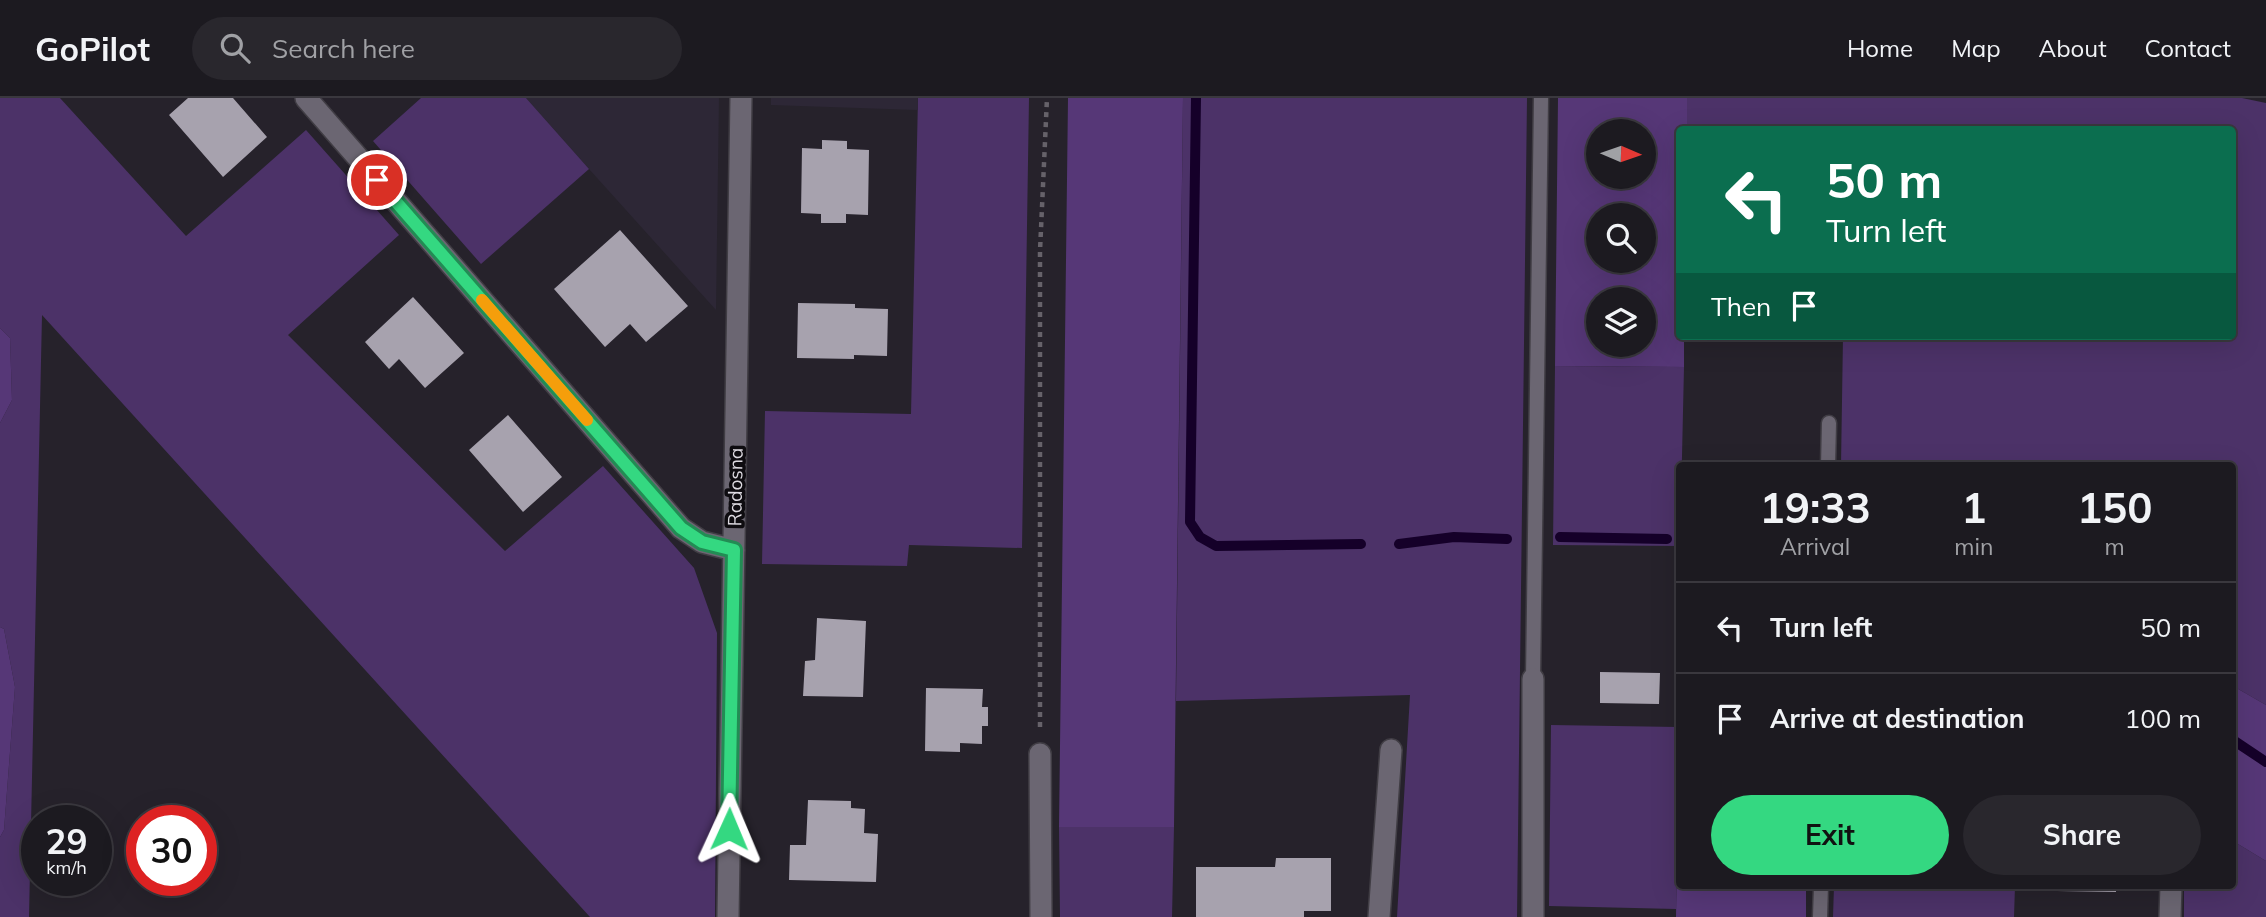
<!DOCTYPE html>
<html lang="en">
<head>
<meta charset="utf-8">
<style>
	:root { --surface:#1c1a20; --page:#29272d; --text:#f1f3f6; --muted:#a0a1a5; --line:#3a383e; --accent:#34d881 }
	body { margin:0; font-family:Mulish,sans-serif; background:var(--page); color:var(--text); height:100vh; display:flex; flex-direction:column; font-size:26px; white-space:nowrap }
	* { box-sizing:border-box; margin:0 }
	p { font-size:23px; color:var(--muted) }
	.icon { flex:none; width:38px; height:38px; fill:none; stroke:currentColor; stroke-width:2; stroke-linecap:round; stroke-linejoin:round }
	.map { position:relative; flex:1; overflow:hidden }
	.details { position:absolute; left:1676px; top:364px; width:560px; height:427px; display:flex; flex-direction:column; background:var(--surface); border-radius:7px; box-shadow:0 7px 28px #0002,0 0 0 2px var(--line) }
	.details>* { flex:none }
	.banner { position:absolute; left:1676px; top:28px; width:560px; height:214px; border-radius:7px; box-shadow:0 7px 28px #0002,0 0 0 2px var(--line); background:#0b6e4f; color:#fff; overflow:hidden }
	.needle { width:46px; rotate:92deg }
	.tools { position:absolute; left:1586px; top:21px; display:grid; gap:14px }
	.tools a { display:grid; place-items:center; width:70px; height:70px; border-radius:50%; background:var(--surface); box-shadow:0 7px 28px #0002,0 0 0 2px var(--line); font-size:35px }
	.speed { position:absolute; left:21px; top:707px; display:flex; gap:14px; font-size:35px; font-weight:700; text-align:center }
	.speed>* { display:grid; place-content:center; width:91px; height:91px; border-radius:50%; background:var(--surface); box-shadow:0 7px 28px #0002,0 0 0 2px var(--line); line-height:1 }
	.speed small { font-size:18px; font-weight:400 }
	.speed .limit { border:10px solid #d22; background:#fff; color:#111 }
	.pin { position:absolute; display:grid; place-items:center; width:60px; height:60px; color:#fff; margin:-30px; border:4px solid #fff; border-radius:50%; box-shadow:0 2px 7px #0007 }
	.me { position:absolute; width:77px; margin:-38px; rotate:1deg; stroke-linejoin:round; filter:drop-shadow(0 0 5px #0008) }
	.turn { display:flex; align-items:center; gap:24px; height:147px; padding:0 35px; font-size:32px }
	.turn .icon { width:91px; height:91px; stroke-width:2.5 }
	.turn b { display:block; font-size:49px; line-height:60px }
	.then { display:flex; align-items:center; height:66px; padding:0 35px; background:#0003; gap:14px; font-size:26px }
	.eta { display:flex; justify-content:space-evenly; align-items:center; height:119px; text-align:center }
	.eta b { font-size:42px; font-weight:700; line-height:49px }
	.cta { display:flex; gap:14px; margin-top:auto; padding:14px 35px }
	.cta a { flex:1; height:80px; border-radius:42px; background:var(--accent); color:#111; font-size:28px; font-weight:700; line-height:80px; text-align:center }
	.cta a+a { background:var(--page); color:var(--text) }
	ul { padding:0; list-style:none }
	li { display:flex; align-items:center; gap:21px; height:91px; padding:0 35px; border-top:2px solid var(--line) }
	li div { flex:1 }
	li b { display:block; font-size:26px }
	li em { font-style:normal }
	header { display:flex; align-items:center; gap:42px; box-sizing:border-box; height:98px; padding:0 35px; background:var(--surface); border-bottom:2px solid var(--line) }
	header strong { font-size:33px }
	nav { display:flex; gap:38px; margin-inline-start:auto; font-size:24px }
	.search { width:490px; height:63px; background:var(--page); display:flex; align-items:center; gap:18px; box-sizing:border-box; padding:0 24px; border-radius:38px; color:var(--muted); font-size:26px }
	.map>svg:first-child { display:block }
	.built { fill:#2d2736 }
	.green { fill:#4c3268 }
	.forest { fill:#563777; fill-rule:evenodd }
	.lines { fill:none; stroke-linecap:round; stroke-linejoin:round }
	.stream { stroke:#150029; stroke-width:10 }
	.building { fill:#a7a2ae }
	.lane-casing { stroke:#403d44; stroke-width:17 }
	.street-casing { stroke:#403d44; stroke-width:24 }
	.path { stroke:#66626a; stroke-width:4.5; stroke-dasharray:5 5; stroke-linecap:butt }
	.lane { stroke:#6b6672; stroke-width:14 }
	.street { stroke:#6b6672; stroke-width:21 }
	.route-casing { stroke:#228c54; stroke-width:18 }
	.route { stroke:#34d881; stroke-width:12 }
	.slow { stroke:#f59e0b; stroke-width:12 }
	.labels { text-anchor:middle; stroke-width:7; stroke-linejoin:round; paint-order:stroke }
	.street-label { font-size:19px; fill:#dddae1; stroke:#0e0c10 }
</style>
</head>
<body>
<header>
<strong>GoPilot</strong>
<div class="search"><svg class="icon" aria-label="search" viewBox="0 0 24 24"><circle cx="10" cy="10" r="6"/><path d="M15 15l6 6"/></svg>Search here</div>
<nav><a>Home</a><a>Map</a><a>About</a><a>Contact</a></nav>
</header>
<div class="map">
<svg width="2266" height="819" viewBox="0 0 2266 819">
	<rect width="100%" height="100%" fill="#26222b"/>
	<path class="built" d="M 526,0 L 719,0 L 716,212 L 589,71 Z
		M 771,0 L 918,0 L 917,12 L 771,7 Z"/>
	<path class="green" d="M 0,0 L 60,0 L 186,138 L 306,32 L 399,137 L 288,237 L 505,453 L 603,368 L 694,470 L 717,535 L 715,819 L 590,819 L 42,217 L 29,819 L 0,819 L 0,739 L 4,732 L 15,589 L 4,531 L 0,529 L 0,325 L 12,302 L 10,240 L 0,230 Z
		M 421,0 L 526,0 L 589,71 L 481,166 L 373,43 Z
		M 918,0 L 1029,0 L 1022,450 L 909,447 L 907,468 L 762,466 L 765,313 L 911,316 Z
		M 1183,0 L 1527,0 L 1517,819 L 1397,819 L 1410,597 L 1176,603 Z
		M 1687,0 L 2242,0 L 2266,5 L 2266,607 L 2233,588 L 2233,368 L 1841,367 L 1843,238 L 2233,238 L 2233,32 L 1687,32 Z
		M 1555,268 L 1684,269 L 1680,448 L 1553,447 Z
		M 1551,627 L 1678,629 L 1676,811 L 1549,808 Z
		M 1059,729 L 1174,729 L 1172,819 L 1060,819 Z
		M 2233,743 L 2266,763 L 2266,819 L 2184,819 L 2184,788 L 2233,788 Z
		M 1834,788 L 2015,788 L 2014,819 L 1833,819 Z"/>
	<path class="forest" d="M 1068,0 L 1183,0 L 1174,729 L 1059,729 Z
		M 1558,0 L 1687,0 L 1687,31 L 1680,32 L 1680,238 L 1684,238 L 1684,269 L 1555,268 ZM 1643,33 L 1643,79 L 1598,79 L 1598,33 ZM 1643,117 L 1643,163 L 1598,163 L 1598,117 ZM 1643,201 L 1643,247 L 1598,247 L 1598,201 Z
		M 0,230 L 10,240 L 12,302 L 0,325 Z
		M 0,529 L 4,531 L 15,589 L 4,732 L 0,739 Z
		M 1680,550 L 1680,788 L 1806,788 L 1806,819 L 1676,819 Z
		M 2233,588 L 2266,607 L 2266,763 L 2233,743 Z"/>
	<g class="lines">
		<path class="stream" d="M 1196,0 L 1190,424 L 1200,439 L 1216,448 L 1361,446
			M 1560,439 L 1667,441
			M 1399,446 L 1454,439 L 1507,441
			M 2233,642 L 2266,664"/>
	</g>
	<path class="building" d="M 188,0 L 233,0 L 267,39 L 223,79 L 169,17 Z
		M 822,42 L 847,43 L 847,51 L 869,52 L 868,117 L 846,116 L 846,125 L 821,125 L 821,116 L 801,115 L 802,50 L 822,51 Z
		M 620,132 L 688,208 L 646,244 L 630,226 L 605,249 L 554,191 Z
		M 413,199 L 464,255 L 425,290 L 399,261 L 389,271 L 365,244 Z
		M 798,205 L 855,206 L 855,210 L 888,211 L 887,258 L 854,257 L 854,261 L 797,260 Z
		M 508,317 L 562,379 L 523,414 L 469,352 Z
		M 817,520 L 866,523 L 863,599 L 803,598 L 805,563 L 815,562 Z
		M 1600,574 L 1660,575 L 1659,606 L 1600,605 Z
		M 926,590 L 983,591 L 982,609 L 988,609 L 988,628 L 982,628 L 982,646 L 960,645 L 960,654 L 925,653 Z
		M 808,702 L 851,703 L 851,710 L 865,711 L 864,735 L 878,736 L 876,784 L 789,782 L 790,747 L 806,747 Z
		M 1276,760 L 1331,760 L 1331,813 L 1304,813 L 1304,819 L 1196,819 L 1196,769 L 1275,769 Z
		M 2057,788 L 2116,788 L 2116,794 L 2057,793 Z"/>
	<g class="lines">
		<defs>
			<path id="lane" d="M 1828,368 L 1829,325
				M 1533,581 L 1541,0
				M 1820,819 L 1821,788"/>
			<path id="street" d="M 306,0 L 681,430 L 702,444 L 734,452
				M 1040,656 L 1041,819
				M 728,819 L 741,0
				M 1379,819 L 1391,652
				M 1533,819 L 1533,581
				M 2170,819 L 2171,788"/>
		</defs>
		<use href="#lane" class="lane-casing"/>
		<use href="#street" class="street-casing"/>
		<path class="path" d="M 1040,629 L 1040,153 L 1047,0"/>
		<use href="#lane" class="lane"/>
		<use href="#street" class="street"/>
	</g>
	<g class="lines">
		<defs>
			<path id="route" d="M 377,82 L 681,430 L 702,444 L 734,452 L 729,731"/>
		</defs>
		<use href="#route" class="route-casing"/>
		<use href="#route" class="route"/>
		<path class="slow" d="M 482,202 L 587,322"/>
	</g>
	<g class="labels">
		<g class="street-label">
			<text transform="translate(735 389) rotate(-89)" y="7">Radosna</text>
		</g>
	</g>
</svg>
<div class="tools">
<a><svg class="needle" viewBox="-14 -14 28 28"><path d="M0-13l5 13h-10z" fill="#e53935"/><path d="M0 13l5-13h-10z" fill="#a0a1a5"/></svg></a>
<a><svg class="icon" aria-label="search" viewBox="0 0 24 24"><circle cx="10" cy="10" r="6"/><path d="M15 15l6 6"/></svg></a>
<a><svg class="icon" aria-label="layers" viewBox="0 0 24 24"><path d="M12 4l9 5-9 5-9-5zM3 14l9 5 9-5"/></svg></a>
</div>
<div class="speed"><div>29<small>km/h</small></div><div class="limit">30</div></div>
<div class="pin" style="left:377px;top:82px;background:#d93025"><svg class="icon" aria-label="arrive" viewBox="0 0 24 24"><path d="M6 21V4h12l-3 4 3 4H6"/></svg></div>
<svg class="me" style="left:729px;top:731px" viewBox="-20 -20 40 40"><path d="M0-17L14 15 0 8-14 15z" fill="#34d881" stroke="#fff" stroke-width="4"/></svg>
<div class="banner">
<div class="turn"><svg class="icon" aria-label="left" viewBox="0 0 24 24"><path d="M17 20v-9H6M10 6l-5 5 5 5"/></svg><div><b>50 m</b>Turn left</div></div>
<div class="then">Then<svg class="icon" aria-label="arrive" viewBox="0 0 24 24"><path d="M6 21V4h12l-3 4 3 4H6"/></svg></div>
</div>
<section class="details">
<div class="eta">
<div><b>19:33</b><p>Arrival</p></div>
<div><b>1</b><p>min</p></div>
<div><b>150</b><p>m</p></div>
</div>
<ul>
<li><svg class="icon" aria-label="left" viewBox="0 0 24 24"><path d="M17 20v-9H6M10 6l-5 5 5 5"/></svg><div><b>Turn left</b></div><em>50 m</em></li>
<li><svg class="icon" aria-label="arrive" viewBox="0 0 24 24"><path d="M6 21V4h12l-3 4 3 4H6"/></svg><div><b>Arrive at destination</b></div><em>100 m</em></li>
</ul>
<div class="cta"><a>Exit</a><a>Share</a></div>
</section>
</div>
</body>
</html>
